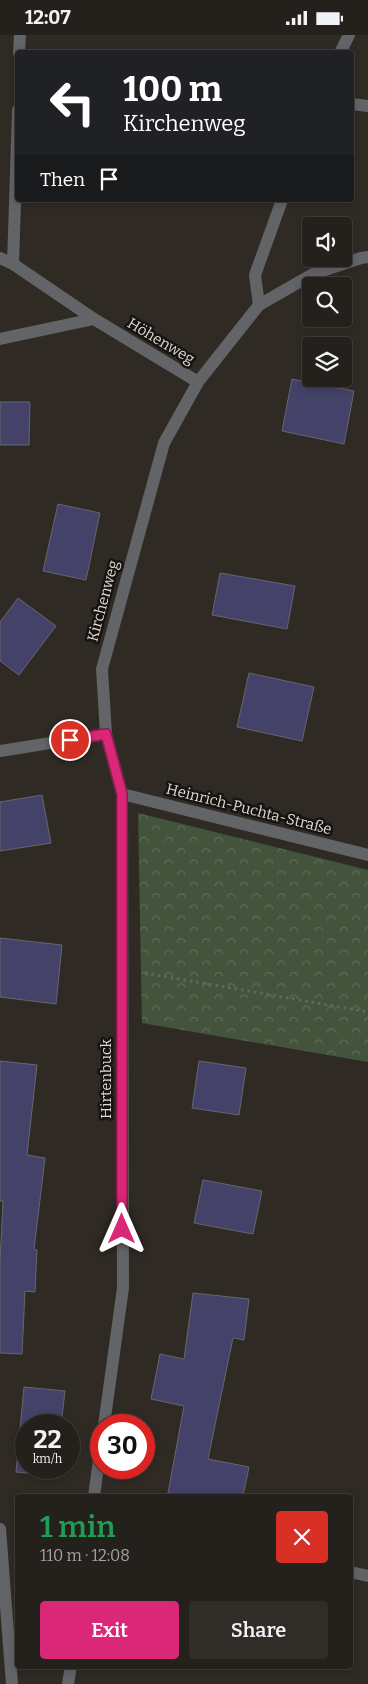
<!DOCTYPE html>
<html lang="en">
<head>
<meta charset="utf-8">
<style>
	:root { --surface:#24201c; --page:#302d29; --text:#f1f3f6; --muted:#a3a3a3; --line:#413e3b; --accent:#db2777 }
	body { margin:0; font-family:Bitter,serif; background:var(--page); color:var(--text); height:100vh; display:flex; flex-direction:column; font-size:19px; white-space:nowrap }
	* { box-sizing:border-box; margin:0 }
	p { font-size:16px; color:var(--muted) }
	.icon { flex:none; width:28px; height:28px; fill:none; stroke:currentColor; stroke-width:2; stroke-linecap:round; stroke-linejoin:round }
	.map { position:relative; flex:1; overflow:hidden }
	.side { position:absolute; left:15px; top:1459px; width:338px; height:175px; display:flex; flex-direction:column; background:var(--surface); border-radius:5px; box-shadow:0 2px 8px #0003,0 0 0 1px var(--line) }
	.side>* { flex:none }
	.banner { position:absolute; left:15px; top:15px; width:339px; height:152px; border-radius:5px; box-shadow:0 2px 8px #0003,0 0 0 1px var(--line); background:#202124; color:#fff; overflow:hidden }
	.controls { position:absolute; left:302px; top:182px; display:grid; gap:10px }
	.controls a { display:grid; place-items:center; width:50px; height:50px; border-radius:5px; background:var(--surface); box-shadow:0 2px 8px #0003,0 0 0 1px var(--line); font-size:25px }
	.speed { position:absolute; left:15px; top:1379px; display:flex; gap:10px; font-size:25px; font-weight:700; text-align:center }
	.speed>* { display:grid; place-content:center; width:65px; height:65px; border-radius:50%; background:var(--surface); box-shadow:0 2px 8px #0003,0 0 0 1px var(--line); line-height:1 }
	.speed small { font-size:12px; font-weight:400 }
	.speed .limit { border:8px solid #d22; background:#fff; color:#111 }
	.pin { position:absolute; display:grid; place-items:center; width:42px; height:42px; color:#fff; margin:-21px; border:2px solid #fff; border-radius:50%; box-shadow:0 1px 5px #0007 }
	.me { position:absolute; width:55px; margin:-28px; rotate:0deg; stroke-linejoin:round; filter:drop-shadow(0 0 4px #0008) }
	.turn { display:flex; align-items:center; gap:18px; height:105px; padding:0 25px; font-size:22px }
	.turn .icon { width:65px; height:65px; stroke-width:2.5 }
	.turn b { display:block; font-size:35px; line-height:42px }
	.then { display:flex; align-items:center; height:48px; padding:0 25px; background:#0003; gap:10px; font-size:19px }
	.round { display:grid; place-items:center; flex:none; width:52px; height:52px; border-radius:5px; background:var(--page) }
	.summary { display:flex; align-items:center; justify-content:space-between; height:85px; padding:0 25px }
	h1 { font-size:30px; font-weight:600; line-height:38px; color:#1e9e55 }
	.primary-button { display:flex; gap:10px; margin-top:auto; padding:10px 25px }
	.primary-button a { flex:1; height:58px; border-radius:5px; background:var(--accent); color:#fff; font-size:20px; font-weight:600; line-height:58px; text-align:center }
	.primary-button a+a { background:var(--page); color:var(--text) }
	.status { display:flex; justify-content:space-between; align-items:center; height:35px; padding:0 25px; background:var(--surface); direction:ltr }
	.status svg { height:14px; fill:currentColor }
	.map>svg:first-child { display:block }
	.park { fill:url(#park-crowns) }
	.building { fill:#444268; stroke:#66666f }
	.lines { fill:none; stroke-linecap:round; stroke-linejoin:round }
	.path { stroke:#696460; stroke-width:3; stroke-dasharray:2.5 4; stroke-linecap:butt }
	.lane { stroke:#626468; stroke-width:12 }
	.street { stroke:#626468; stroke-width:12 }
	.route-casing { stroke:#8e194d; stroke-width:12 }
	.route { stroke:#db2777; stroke-width:9 }
	.labels { text-anchor:middle; stroke-width:5; stroke-linejoin:round; paint-order:stroke }
	.street-label { font-size:15px; fill:#dedad7; stroke:#161311 }
</style>
</head>
<body>
<div class="status"><b>12:07</b><svg viewBox="0 0 49 12"><path d="M0 12V9h3v3zM5 12V6h3v6zM10 12V3h3v9zM15 12V0h3v12zM26 1h20v11H26zM47 4h2v5h-2z"/></svg></div>
<div class="map">
<svg width="368" height="1649" viewBox="0 0 368 1649">
	<defs>
		<pattern id="park-crowns" width="20" height="18" patternUnits="userSpaceOnUse" patternTransform="scale(1.25)"><rect width="20" height="18" fill="#44543c"/><path d="M2 6a3 3 0 1 1 6 0M12 15a3 3 0 1 1 6 0" fill="none" stroke="#5f6c57"/></pattern>
	</defs>
	<rect width="100%" height="100%" fill="#302a25"/>
	<path class="park" d="M 138,778 L 368,835 L 368,1027 L 142,988 Z"/>
	<path class="building" d="M 292,344 L 354,356 L 344,409 L 282,396 Z
		M 0,367 L 30,367 L 29,410 L 0,410 Z
		M 58,469 L 100,478 L 86,545 L 43,536 Z
		M 220,538 L 295,551 L 287,594 L 212,580 Z
		M 18,563 L 56,591 L 19,640 L 0,626 L 0,587 Z
		M 249,638 L 314,652 L 302,706 L 237,692 Z
		M 42,760 L 51,808 L 0,816 L 0,767 Z
		M 0,903 L 62,910 L 56,969 L 0,962 Z
		M 0,1026 L 37,1030 L 27,1120 L 45,1123 L 34,1214 L 37,1215 L 35,1257 L 25,1256 L 22,1319 L 0,1318 L 0,1227 L 3,1166 L 0,1166 Z
		M 199,1026 L 246,1033 L 239,1080 L 192,1073 Z
		M 203,1145 L 262,1156 L 253,1199 L 194,1188 Z
		M 193,1258 L 249,1264 L 244,1305 L 233,1303 L 208,1424 L 249,1432 L 243,1461 L 186,1461 L 168,1458 L 184,1371 L 151,1364 L 160,1319 L 184,1324 Z
		M 24,1352 L 65,1356 L 61,1390 L 26,1390 L 26,1432 L 57,1432 L 57,1441 L 16,1437 Z"/>
	<g class="lines">
		<path class="path" d="M 145,938 L 368,977"/>
		<path class="lane" d="M 351,69 L 368,71
			M 0,1494 L 12,1649"/>
		<path class="street" d="M 19,18 L 20,0
			M 340,18 L 349,0
			M 0,223 L 13,229 L 94,284 L 198,347 L 259,270 L 313,239 L 361,223 L 368,222
			M 13,229 L 18,75
			M 259,270 L 255,240 L 282,165
			M 0,304 L 94,284
			M 0,716 L 106,699
			M 122,759 L 368,820
			M 104,1390 L 123,1253 L 122,759 L 106,699 L 102,634 L 164,408 L 198,347
			M 94,1461 L 101,1411
			M 350,1537 L 368,1541
			M 68,1649 L 71,1631"/>
	</g>
	<g class="lines">
		<defs>
			<path id="route" d="M 70,705 L 106,699 L 122,759 L 122,1194"/>
		</defs>
		<use href="#route" class="route-casing"/>
		<use href="#route" class="route"/>
	</g>
	<g class="labels">
		<g class="street-label">
			<text transform="translate(161 306) rotate(31)" y="5">Höhenweg</text>
			<text transform="translate(103 566) rotate(-75)" y="5">Kirchenweg</text>
			<text transform="translate(249 774) rotate(14)" y="5">Heinrich-Puchta-Straße</text>
			<text transform="translate(106 1044) rotate(-90)" y="5">Hirtenbuck</text>
		</g>
	</g>
</svg>
<div class="controls">
<a><svg class="icon" aria-label="sound" viewBox="0 0 24 24"><path d="M4 9h4l5-4v14l-5-4H4zM17 9q2 3 0 6"/></svg></a>
<a><svg class="icon" aria-label="search" viewBox="0 0 24 24"><circle cx="10" cy="10" r="6"/><path d="M15 15l6 6"/></svg></a>
<a><svg class="icon" aria-label="layers" viewBox="0 0 24 24"><path d="M12 4l9 5-9 5-9-5zM3 14l9 5 9-5"/></svg></a>
</div>
<div class="speed"><div>22<small>km/h</small></div><div class="limit">30</div></div>
<div class="pin" style="left:70px;top:705px;background:#d93025"><svg class="icon" aria-label="arrive" viewBox="0 0 24 24"><path d="M6 21V4h12l-3 4 3 4H6"/></svg></div>
<svg class="me" style="left:122px;top:1194px" viewBox="-20 -20 40 40"><path d="M0-17L14 15 0 8-14 15z" fill="#db2777" stroke="#fff" stroke-width="4"/></svg>
<div class="banner">
<div class="turn"><svg class="icon" aria-label="left" viewBox="0 0 24 24"><path d="M17 20v-9H6M10 6l-5 5 5 5"/></svg><div><b>100 m</b>Kirchenweg</div></div>
<div class="then">Then<svg class="icon" aria-label="arrive" viewBox="0 0 24 24"><path d="M6 21V4h12l-3 4 3 4H6"/></svg></div>
</div>
<section class="side">
<div class="summary"><div><h1>1 min</h1><p>110 m · 12:08</p></div><a class="round" style="background:#d93025;color:#fff"><svg class="icon" aria-label="close" viewBox="0 0 24 24"><path d="M6 6l12 12M18 6L6 18"/></svg></a></div>
<div class="primary-button"><a>Exit</a><a>Share</a></div>
</section>
</div>
</body>
</html>
